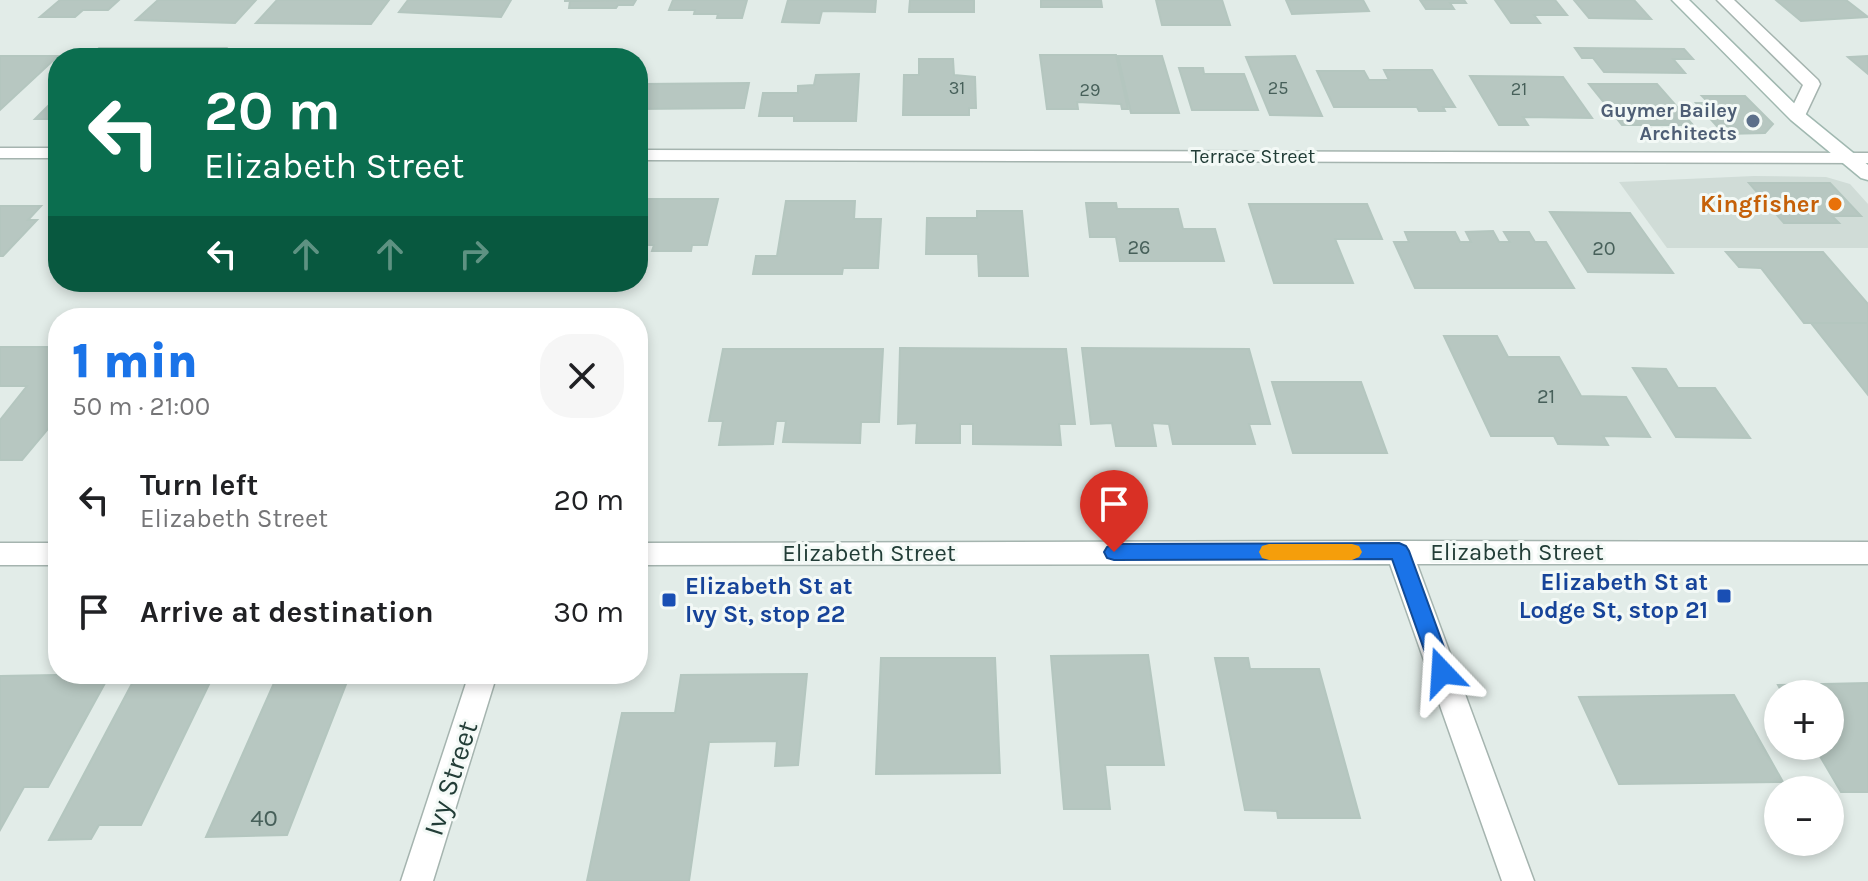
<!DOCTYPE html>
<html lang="en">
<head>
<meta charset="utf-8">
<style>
	:root { --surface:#fff; --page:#f6f6f6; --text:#202124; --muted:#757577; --accent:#1a73e8 }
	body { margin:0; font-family:Karla,sans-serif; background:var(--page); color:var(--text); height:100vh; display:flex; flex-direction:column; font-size:30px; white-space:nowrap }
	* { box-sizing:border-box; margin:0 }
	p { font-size:26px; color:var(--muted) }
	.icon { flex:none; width:44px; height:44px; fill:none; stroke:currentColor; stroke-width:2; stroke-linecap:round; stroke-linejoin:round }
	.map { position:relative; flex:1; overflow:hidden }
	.drawer { position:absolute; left:48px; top:308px; width:600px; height:376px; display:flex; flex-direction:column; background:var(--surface); border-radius:32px; box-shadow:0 4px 12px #0003 }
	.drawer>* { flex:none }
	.top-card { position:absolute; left:48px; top:48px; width:600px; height:244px; border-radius:32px; box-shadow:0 4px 12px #0003; background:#0b6e4f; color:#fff; overflow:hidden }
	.buttons { position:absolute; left:1764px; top:680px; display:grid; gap:16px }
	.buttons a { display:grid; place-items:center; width:80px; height:80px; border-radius:50%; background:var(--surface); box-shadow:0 4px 12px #0003; font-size:40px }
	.pin { position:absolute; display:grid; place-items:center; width:68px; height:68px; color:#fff; margin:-82px -34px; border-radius:50% 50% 50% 0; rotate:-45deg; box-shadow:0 0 8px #0007 }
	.pin .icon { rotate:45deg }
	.me { position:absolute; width:88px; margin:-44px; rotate:340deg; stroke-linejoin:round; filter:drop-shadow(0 0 6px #0008) }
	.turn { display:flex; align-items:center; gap:28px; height:168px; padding:0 24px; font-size:36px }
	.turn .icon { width:104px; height:104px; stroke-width:2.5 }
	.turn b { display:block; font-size:56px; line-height:68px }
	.lanes { display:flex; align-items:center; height:76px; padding:0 24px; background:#0003; justify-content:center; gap:40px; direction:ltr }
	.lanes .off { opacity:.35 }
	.round { display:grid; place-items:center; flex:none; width:84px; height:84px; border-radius:32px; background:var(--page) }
	.summary { display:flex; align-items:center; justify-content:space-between; height:136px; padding:0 24px }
	h1 { font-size:48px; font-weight:800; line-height:60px; color:var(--accent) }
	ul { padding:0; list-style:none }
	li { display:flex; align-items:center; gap:24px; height:112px; padding:0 24px }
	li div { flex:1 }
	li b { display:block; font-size:30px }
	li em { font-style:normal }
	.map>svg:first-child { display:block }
	.built { fill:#d0dcd7 }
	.building { fill:#b7c7c1; stroke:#b4c6bf; stroke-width:2 }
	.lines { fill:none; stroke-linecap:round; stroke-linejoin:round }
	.street-casing { stroke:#a5b4af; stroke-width:3 }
	.secondary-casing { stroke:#a0b8b0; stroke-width:3 }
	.street { fill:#fff; fill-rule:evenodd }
	.secondary { fill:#fff; fill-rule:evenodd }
	.route { fill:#1a73e8; stroke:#114b97; stroke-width:2 }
	.slow { fill:#f59e0b }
	.service-dot { fill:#5c6f8a; stroke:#f3f9f6; stroke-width:3 }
	.food-dot { fill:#e8710a; stroke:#f3f9f6; stroke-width:3 }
	.transit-dot { fill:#1a4fb4; stroke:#f3f9f6; stroke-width:3 }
	.labels { text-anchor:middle; stroke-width:6; stroke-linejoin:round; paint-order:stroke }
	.far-number-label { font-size:18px; fill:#47605a }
	.far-service-label { font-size:20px; font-weight:bold; fill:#4e5e75; stroke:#f3f9f6; text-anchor:end }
	.far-street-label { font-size:20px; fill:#223d37; stroke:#f3f9f6 }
	.number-label { font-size:20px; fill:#47605a }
	.food-label { font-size:24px; font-weight:bold; fill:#c56008; stroke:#f3f9f6; text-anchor:end }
	.street-label { font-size:24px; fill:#223d37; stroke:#f3f9f6 }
	.transit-label { font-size:24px; font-weight:bold; fill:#164399; stroke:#f3f9f6; text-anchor:end }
	.near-number-label { font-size:24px; fill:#47605a }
	.near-street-label { font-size:28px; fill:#223d37; stroke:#f3f9f6 }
</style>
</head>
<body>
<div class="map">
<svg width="1868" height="881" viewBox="0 0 1868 881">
	<rect width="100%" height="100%" fill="#e2ece8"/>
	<path class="built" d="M 1754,176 L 1826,177 L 1850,184 L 1868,204 L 1868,248 L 1667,248 L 1619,182 Z"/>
	<path class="building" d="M 60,0 L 119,0 L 108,10 L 83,10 L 75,17 L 40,17 Z
		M 158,0 L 256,0 L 235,23 L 136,20 Z
		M 277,0 L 389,0 L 371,24 L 256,23 Z
		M 408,0 L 511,0 L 501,17 L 399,12 Z
		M 636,0 L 633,5 L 618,5 L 616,8 L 569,8 L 570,1 L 564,1 Z
		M 673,0 L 747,0 L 742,18 L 717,18 L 718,14 L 694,14 L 695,10 L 669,10 Z
		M 788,0 L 876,0 L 875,12 L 822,11 L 819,23 L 782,22 Z
		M 910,0 L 974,0 L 974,12 L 909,12 Z
		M 1041,0 L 1101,0 L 1102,7 L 1041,7 Z
		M 1156,0 L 1222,0 L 1230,25 L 1162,25 Z
		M 1286,0 L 1363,0 L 1369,11 L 1292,14 Z
		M 1420,0 L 1464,0 L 1466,3 L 1450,3 L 1454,9 L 1426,9 Z
		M 1495,0 L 1555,0 L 1567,15 L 1534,15 L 1540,23 L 1511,23 Z
		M 1574,0 L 1634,0 L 1651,19 L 1589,18 Z
		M 1776,0 L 1846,0 L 1868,17 L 1801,21 Z
		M 99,48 L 226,48 L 217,58 L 89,58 Z
		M 1575,48 L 1684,49 L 1693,59 L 1673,59 L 1685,73 L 1604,72 L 1593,58 L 1582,58 Z
		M 503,55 L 604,55 L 603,58 L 501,58 Z
		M 1040,55 L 1116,55 L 1128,109 L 1122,109 L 1121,104 L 1077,102 L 1078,109 L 1047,109 Z
		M 0,56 L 58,56 L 0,110 Z
		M 1118,56 L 1162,56 L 1179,113 L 1131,113 Z
		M 1295,56 L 1322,116 L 1270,115 L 1246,57 Z
		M 1868,56 L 1868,74 L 1848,57 Z
		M 919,59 L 953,59 L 954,75 L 975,77 L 976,108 L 969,108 L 969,115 L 903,115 L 904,75 L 919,75 Z
		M 1179,68 L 1203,68 L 1204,74 L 1244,74 L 1258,110 L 1192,110 Z
		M 1384,70 L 1432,70 L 1455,107 L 1443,107 L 1445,111 L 1419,111 L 1417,107 L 1334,107 L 1317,71 L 1364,71 L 1369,80 L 1389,80 Z
		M 859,74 L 856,121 L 794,121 L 794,116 L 759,116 L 763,93 L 798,93 L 798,86 L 814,85 L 816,75 Z
		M 1470,76 L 1563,77 L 1592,118 L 1523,117 L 1528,125 L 1499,125 Z
		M 749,83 L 744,108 L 638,109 L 643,84 Z
		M 1589,84 L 1657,84 L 1693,125 L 1622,125 Z
		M 58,96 L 58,119 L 35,119 Z
		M 1702,96 L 1745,96 L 1773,124 L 1765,133 L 1724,134 L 1696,103 L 1709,103 Z
		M 1749,183 L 1830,183 L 1861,216 L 1832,216 L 1839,223 L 1784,223 Z
		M 638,199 L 718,199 L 707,245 L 692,245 L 691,251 L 652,251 L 654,245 L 638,245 Z
		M 786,201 L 855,201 L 854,219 L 881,219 L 878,268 L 843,268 L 842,274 L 753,274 L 756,256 L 777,256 Z
		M 1086,203 L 1116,203 L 1117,209 L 1178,209 L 1183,229 L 1215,229 L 1224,261 L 1120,261 L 1116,237 L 1090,237 Z
		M 1249,204 L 1367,204 L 1382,239 L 1335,239 L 1353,283 L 1274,283 Z
		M 0,206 L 41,206 L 28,220 L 37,220 L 3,256 L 0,256 Z
		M 977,211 L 1022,211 L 1028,276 L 979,276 L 978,254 L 926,254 L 927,218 L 977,218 Z
		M 1550,212 L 1630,213 L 1673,273 L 1588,272 Z
		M 1493,231 L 1499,242 L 1510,242 L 1504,232 L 1529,232 L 1535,242 L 1546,242 L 1574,288 L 1415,288 L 1394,242 L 1409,242 L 1405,232 L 1455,232 L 1460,242 L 1471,242 L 1466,232 Z
		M 1726,252 L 1823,252 L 1868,304 L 1868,323 L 1804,323 L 1761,268 L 1739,267 Z
		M 1811,323 L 1868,323 L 1868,395 Z
		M 1444,336 L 1497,336 L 1508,357 L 1559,357 L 1581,396 L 1626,397 L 1650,437 L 1603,436 L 1608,445 L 1558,444 L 1554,436 L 1491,436 Z
		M 0,347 L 58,347 L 58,417 L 22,460 L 0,460 L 0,420 L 27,386 L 0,386 Z
		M 900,348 L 1066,349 L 1075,424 L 1059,424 L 1061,445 L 973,444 L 973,424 L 960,424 L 960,443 L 916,443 L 917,423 L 898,424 Z
		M 1082,348 L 1249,349 L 1270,424 L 1249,424 L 1255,444 L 1173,444 L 1169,424 L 1152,423 L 1156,446 L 1116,446 L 1112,423 L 1091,424 Z
		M 723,349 L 883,349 L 879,422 L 861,422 L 860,443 L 783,442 L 786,421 L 776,421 L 773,444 L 719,445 L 723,421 L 709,421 Z
		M 1633,368 L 1666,369 L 1678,388 L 1715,388 L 1750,438 L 1676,437 Z
		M 1272,382 L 1361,382 L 1387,453 L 1293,453 Z
		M 1148,655 L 1164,765 L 1105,765 L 1110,809 L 1064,809 L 1051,656 Z
		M 881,658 L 995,658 L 1000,773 L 876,774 Z
		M 1215,658 L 1248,658 L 1250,669 L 1319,669 L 1360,818 L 1278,818 L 1277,811 L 1245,810 Z
		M 110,674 L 48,787 L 24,787 L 0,830 L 0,676 Z
		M 185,674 L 214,674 L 141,825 L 99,825 L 91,839 L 49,840 L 136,676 Z
		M 278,674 L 350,674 L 287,835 L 206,837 Z
		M 807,674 L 798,765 L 775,766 L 777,741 L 709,742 L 689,881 L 587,881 L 622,713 L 675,713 L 681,675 Z
		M 1868,683 L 1868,792 L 1841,792 L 1814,746 L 1830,746 L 1830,694 L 1783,694 L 1778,685 Z
		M 1734,695 L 1783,782 L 1619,784 L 1579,697 Z"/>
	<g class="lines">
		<defs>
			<path id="street" d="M 1717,0 L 1734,0 L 1818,80 L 1820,84 L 1803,120 L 1797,121 L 1788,116 L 1803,85 Z
				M 0,148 L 58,148 L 58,158 L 0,158 Z
				M 638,150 L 1868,153 L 1868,163 L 638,160 Z
				M 1399,541 L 1868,542 L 1868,564 L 1417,564 L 1534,881 L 1502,881 L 1390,564 L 638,565 L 638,543 Z
				M 0,543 L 58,543 L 58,565 L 0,565 Z
				M 469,674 L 497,674 L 433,881 L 401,881 Z"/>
			<path id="secondary" d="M 1672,0 L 1689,0 L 1803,112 L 1868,165 L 1868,180 L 1861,178 L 1791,120 Z"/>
		</defs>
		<use href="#street" class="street-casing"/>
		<use href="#secondary" class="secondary-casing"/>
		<use href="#street" class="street"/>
		<use href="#secondary" class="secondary"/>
	</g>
	<path class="route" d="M 1399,543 L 1406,546 L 1409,551 L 1453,672 L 1450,678 L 1442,681 L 1435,678 L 1432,672 L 1392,559 L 1114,560 L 1107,558 L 1104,552 L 1107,547 L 1114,544 Z"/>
	<path class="slow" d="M 1269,544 L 1352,544 L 1359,546 L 1362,552 L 1359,557 L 1352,560 L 1269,560 L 1262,558 L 1259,552 L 1262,546 Z"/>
	<circle class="service-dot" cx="1753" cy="121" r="8"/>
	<circle class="food-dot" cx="1835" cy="204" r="8"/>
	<g class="transit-dot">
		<rect x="1716" y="588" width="16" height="16" rx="4"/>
		<rect x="661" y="592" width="16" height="16" rx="4"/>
	</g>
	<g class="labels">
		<g class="far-number-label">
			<text x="957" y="94">31</text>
			<text x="1278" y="94">25</text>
			<text x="1519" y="95">21</text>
			<text x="1090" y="96">29</text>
		</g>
		<g class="far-service-label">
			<text x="1737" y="117">Guymer Bailey<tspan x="1737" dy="23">Architects</tspan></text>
		</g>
		<g class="far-street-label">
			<text x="1253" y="163">Terrace Street</text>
		</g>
		<g class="number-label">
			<text x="1139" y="254">26</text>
			<text x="1604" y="255">20</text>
			<text x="1546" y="403">21</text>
		</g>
		<g class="food-label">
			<text x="1819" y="212">Kingfisher</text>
		</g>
		<g class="street-label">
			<text x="1517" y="560">Elizabeth Street</text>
			<text x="869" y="561">Elizabeth Street</text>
		</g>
		<g class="transit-label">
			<text x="1708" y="590">Elizabeth St at<tspan x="1708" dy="28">Lodge St, stop 21</tspan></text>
			<text x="685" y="594" text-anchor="start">Elizabeth St at<tspan x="685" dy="28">Ivy St, stop 22</tspan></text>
		</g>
		<g class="near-number-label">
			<text x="264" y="826">40</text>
		</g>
		<g class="near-street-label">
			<text transform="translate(450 778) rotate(-72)" y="10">Ivy Street</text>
		</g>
	</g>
</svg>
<div class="buttons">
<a>+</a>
<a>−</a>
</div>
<div class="pin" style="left:1114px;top:552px;background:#d93025"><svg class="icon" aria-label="arrive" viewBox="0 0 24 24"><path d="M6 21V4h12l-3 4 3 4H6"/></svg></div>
<svg class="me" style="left:1442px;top:672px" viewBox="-20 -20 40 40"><path d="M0-17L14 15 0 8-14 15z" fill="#1a73e8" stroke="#fff" stroke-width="4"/></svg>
<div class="top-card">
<div class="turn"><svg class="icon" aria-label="left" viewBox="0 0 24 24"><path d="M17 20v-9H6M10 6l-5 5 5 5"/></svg><div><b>20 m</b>Elizabeth Street</div></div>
<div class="lanes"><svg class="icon" aria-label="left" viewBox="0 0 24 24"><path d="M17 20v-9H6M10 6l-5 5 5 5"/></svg><svg class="icon off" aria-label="ahead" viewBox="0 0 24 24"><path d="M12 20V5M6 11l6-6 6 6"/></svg><svg class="icon off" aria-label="ahead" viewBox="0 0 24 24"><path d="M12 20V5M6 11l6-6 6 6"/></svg><svg class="icon off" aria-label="right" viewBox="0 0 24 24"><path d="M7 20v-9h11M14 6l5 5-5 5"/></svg></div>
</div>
<section class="drawer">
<div class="summary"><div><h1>1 min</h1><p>50 m · 21:00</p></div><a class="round"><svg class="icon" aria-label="close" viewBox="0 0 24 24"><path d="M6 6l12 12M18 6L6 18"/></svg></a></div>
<ul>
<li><svg class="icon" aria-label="left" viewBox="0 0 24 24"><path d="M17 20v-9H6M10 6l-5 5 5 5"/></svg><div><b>Turn left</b><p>Elizabeth Street</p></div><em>20 m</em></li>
<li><svg class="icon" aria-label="arrive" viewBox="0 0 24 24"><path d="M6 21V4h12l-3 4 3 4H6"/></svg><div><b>Arrive at destination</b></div><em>30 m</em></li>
</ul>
</section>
</div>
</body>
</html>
